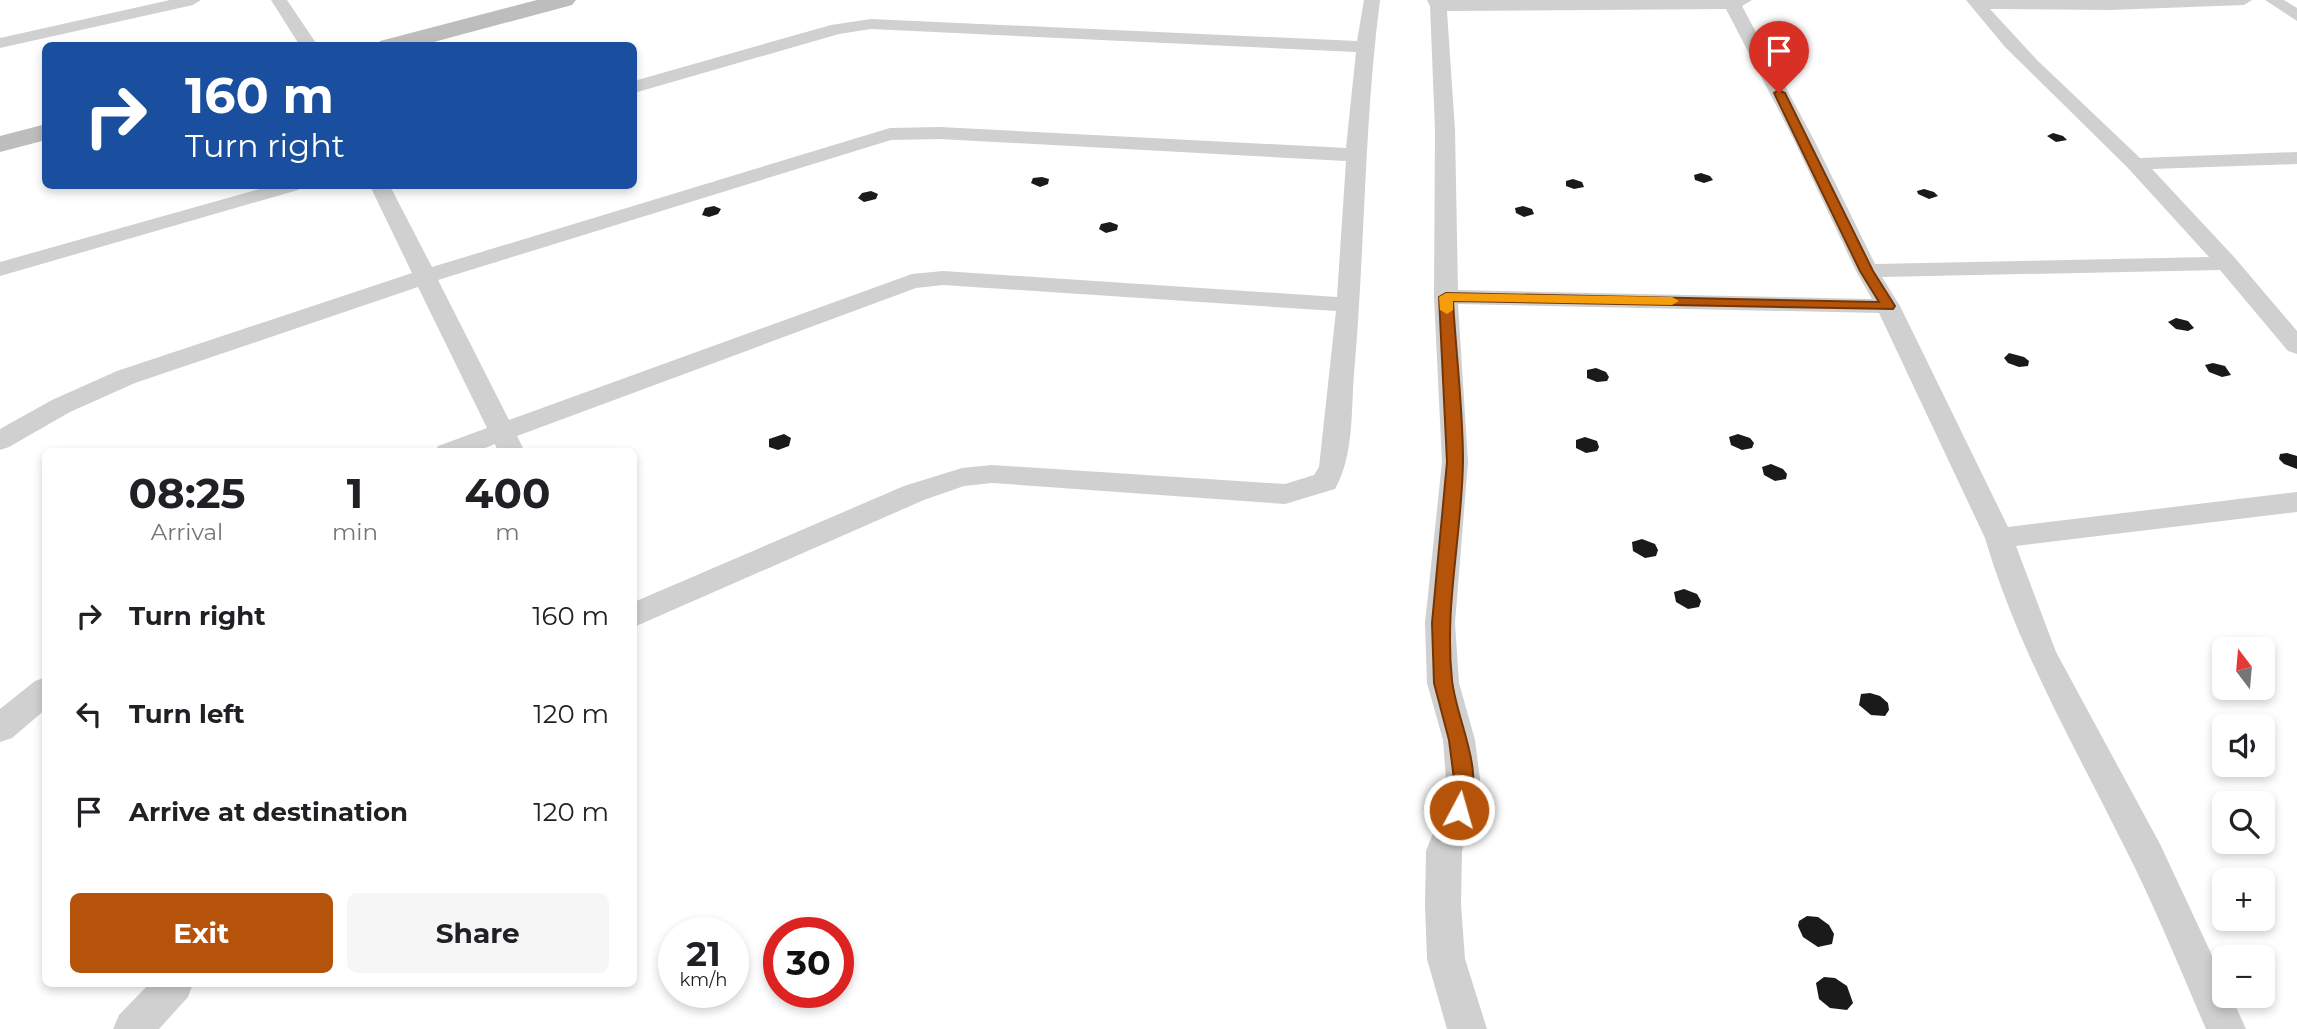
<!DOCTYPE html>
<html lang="en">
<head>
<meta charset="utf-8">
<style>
	:root { --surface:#fff; --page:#f6f6f6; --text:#202124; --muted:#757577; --accent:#b45309 }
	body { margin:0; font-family:Montserrat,sans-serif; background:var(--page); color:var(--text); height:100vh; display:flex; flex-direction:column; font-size:26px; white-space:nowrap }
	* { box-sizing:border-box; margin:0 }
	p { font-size:23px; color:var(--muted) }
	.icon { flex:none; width:38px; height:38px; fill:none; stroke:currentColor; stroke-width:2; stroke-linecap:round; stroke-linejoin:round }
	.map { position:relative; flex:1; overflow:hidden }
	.drawer { position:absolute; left:42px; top:448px; width:595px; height:539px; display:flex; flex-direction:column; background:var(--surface); border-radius:10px; box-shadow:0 4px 10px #0003 }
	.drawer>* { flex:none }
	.top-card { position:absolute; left:42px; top:42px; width:595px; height:147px; border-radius:10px; box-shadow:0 4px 10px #0003; background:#1a4fa0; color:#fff; overflow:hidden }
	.needle { width:46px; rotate:344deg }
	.fabs { position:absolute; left:2212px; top:637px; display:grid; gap:14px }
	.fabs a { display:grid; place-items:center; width:63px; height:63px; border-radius:10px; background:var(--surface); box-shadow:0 4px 10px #0003; font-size:35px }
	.speed { position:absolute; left:658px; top:917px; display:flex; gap:14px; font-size:35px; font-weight:700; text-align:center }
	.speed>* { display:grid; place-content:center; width:91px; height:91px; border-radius:50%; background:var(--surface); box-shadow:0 4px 10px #0003; line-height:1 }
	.speed small { font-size:18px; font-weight:400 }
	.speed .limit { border:10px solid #d22; background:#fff; color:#111 }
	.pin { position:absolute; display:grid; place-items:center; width:60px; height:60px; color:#fff; margin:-72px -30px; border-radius:50% 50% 50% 0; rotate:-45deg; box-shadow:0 0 7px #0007 }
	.pin .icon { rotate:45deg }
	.me { position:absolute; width:77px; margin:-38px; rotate:6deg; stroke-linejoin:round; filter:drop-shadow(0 0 5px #0008) }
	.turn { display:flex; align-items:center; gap:24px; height:147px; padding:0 28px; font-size:32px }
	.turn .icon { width:91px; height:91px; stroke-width:2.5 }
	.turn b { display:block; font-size:49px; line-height:60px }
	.eta { display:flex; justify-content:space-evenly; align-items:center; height:119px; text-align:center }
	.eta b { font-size:42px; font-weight:700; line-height:49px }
	.primary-button { display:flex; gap:14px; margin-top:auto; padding:14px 28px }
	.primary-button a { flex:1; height:80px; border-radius:10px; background:var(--accent); color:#fff; font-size:28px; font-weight:700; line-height:80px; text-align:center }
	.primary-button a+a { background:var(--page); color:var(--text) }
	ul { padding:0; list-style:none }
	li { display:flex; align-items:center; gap:21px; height:98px; padding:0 28px }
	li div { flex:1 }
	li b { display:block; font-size:26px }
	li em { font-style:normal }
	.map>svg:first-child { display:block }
	.building { fill:#1a1a1a }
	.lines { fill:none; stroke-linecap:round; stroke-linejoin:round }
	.street { fill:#d0d0d0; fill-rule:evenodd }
	.secondary { fill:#bdbdbd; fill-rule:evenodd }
	.route { fill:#b45309; stroke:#753606; stroke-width:2 }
	.slow { fill:#f59e0b }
</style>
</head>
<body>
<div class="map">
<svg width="2297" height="1029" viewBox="0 0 2297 1029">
	<rect width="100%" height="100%" fill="#fff"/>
	<path class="building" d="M 2053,133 L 2063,136 L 2067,140 L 2056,142 L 2047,136 Z
		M 1701,173 L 1710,176 L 1713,180 L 1704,183 L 1695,180 L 1694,175 Z
		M 1042,177 L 1049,179 L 1048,184 L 1040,187 L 1031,183 L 1033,178 Z
		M 1573,179 L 1582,182 L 1584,187 L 1574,189 L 1566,186 L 1566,181 Z
		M 1924,189 L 1934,192 L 1938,196 L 1929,199 L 1918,194 L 1917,191 Z
		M 871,191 L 878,194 L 876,199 L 864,202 L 858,198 L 862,193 Z
		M 714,206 L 721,209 L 718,214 L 709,217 L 702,215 L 705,208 Z
		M 1523,206 L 1532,209 L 1534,214 L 1524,217 L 1516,213 L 1515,208 Z
		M 1110,222 L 1118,225 L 1117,230 L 1106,233 L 1099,229 L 1101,224 Z
		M 2176,318 L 2188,321 L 2194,328 L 2188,331 L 2176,329 L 2168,322 Z
		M 2009,353 L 2024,357 L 2029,361 L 2028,366 L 2019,367 L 2008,363 L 2004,358 Z
		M 2213,363 L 2225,366 L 2231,375 L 2222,377 L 2209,372 L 2205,365 Z
		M 1596,368 L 1606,372 L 1609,377 L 1607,381 L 1597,382 L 1587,378 L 1587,370 Z
		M 784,434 L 791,438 L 789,446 L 778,450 L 769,447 L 769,439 Z
		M 1738,434 L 1750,438 L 1754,443 L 1752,448 L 1742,450 L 1731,445 L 1729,437 Z
		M 1585,437 L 1597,441 L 1599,447 L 1597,451 L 1586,453 L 1576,448 L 1576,440 Z
		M 2287,453 L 2297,456 L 2297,469 L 2284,464 L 2279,459 L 2280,454 Z
		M 1771,464 L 1783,469 L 1787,474 L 1786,479 L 1775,481 L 1764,475 L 1762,467 Z
		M 1642,539 L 1655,544 L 1658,550 L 1656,556 L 1645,558 L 1633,551 L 1632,542 Z
		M 1684,589 L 1697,594 L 1701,601 L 1699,607 L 1688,609 L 1676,602 L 1674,592 Z
		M 1870,693 L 1880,696 L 1888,703 L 1889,710 L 1885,716 L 1871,715 L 1859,705 L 1861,694 Z
		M 1807,916 L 1818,917 L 1829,925 L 1834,934 L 1832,944 L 1818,947 L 1803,937 L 1798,926 L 1799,921 Z
		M 1824,977 L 1835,978 L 1847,986 L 1853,1003 L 1847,1010 L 1830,1008 L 1819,999 L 1816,983 Z"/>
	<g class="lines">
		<path class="street" d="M 170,0 L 201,0 L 193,5 L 0,48 L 0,38 Z
			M 271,0 L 287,0 L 318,46 L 300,46 Z
			M 1364,0 L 1380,0 C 1364,124 1365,249 1354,374 C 1351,411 1354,456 1335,489 L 1285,504 L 992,483 L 964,486 L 924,500 L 634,627 L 634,602 L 904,486 L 962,468 L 992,465 L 1285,484 L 1314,475 L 1319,467 L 1336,311 L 943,285 L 916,288 L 517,436 L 525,452 L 498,452 L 495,444 L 475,452 L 434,452 L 438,446 L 487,428 L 418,287 L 135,383 L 70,412 L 9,447 L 0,450 L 0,429 L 52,400 L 117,371 L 412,273 L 370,186 L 390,186 L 432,267 L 890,128 L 940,127 L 1346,148 L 1356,52 L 871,29 L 839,34 L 634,93 L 634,81 L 831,25 L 871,19 L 1357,41 ZM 940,139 L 1346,161 L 1337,297 L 943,271 L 912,274 L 509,420 L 438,280 L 891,140 Z
			M 1427,0 L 1752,0 L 1742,6 L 1813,138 L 1875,264 L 2209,257 L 2127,167 L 2005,47 L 1966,0 L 2252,0 L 2244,5 L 2110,10 L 1990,9 L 2037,60 L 2140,158 L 2297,152 L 2297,164 L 2152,169 L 2235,258 L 2297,331 L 2297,354 L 2288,351 L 2220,270 L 1882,277 L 1900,306 L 2008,527 L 2297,492 L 2297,512 L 2016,546 L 2056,652 L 2160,844 L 2224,981 L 2224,996 L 2231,996 L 2246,1029 L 2206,1029 C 2179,967 2154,904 2123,844 C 2073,743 2017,647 1985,538 L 1879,313 L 1458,304 L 1468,462 L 1455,623 L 1459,683 L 1475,740 L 1480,779 L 1476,810 L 1462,851 L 1461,905 L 1465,959 L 1487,1029 L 1447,1029 L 1427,959 L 1425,905 L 1426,851 L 1442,810 L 1446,779 L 1443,740 L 1427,683 L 1425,623 L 1442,462 L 1434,297 L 1435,130 L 1430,6 ZM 1726,9 L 1793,138 L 1856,271 L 1872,299 L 1458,290 L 1455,130 L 1447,11 Z
			M 2265,0 L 2284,0 L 2297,8 L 2297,21 Z
			M 270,186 L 301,186 L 298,190 L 0,276 L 0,262 Z
			M 46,677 L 46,709 L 12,738 L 0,742 L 0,709 L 35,681 Z
			M 149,984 L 193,984 L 188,997 L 159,1029 L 113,1029 L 119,1015 Z"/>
		<path class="secondary" d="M 537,0 L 576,0 L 572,5 L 419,46 L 377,46 L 380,41 Z
			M 46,124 L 46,140 L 0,152 L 0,136 Z"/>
	</g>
	<path class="route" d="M 1779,90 L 1785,93 L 1873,271 L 1895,306 L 1893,309 L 1453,301 C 1456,354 1463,408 1463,461 C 1462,535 1444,606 1452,680 C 1457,724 1487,771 1466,816 L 1459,818 L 1452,816 L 1449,810 L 1454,779 L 1449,740 L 1434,683 L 1432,623 L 1447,462 L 1439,297 L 1446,293 L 1879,302 L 1860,271 L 1774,93 Z"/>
	<path class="slow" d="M 1446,293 L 1672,297 L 1679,301 L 1672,305 L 1453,301 L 1453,310 L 1447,314 L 1440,310 L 1439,297 Z"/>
</svg>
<div class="fabs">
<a><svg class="needle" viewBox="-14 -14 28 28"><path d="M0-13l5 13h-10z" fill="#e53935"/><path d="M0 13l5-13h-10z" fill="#757577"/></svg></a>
<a><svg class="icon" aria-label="sound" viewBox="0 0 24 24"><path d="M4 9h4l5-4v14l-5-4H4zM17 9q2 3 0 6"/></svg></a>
<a><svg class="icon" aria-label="search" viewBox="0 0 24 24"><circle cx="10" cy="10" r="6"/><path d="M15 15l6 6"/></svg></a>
<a>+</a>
<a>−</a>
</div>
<div class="speed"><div>21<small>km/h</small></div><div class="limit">30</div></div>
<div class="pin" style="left:1779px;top:93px;background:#d93025"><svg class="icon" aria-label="arrive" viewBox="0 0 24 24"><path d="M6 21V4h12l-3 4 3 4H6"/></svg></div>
<svg class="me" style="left:1459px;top:810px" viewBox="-20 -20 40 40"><circle r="17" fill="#b45309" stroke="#fff" stroke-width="3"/><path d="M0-11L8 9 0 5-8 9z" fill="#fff"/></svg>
<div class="top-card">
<div class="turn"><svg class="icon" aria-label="right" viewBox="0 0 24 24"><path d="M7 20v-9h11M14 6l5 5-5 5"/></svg><div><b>160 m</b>Turn right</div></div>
</div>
<section class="drawer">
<div class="eta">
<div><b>08:25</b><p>Arrival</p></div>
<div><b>1</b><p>min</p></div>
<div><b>400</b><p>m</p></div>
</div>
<ul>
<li><svg class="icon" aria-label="right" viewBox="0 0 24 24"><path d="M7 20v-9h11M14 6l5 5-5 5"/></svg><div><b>Turn right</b></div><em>160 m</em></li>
<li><svg class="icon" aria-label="left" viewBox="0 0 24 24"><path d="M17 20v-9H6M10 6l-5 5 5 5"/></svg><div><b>Turn left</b></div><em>120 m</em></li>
<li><svg class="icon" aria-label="arrive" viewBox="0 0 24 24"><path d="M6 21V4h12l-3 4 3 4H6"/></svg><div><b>Arrive at destination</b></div><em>120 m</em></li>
</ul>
<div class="primary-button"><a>Exit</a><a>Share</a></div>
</section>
</div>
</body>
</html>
